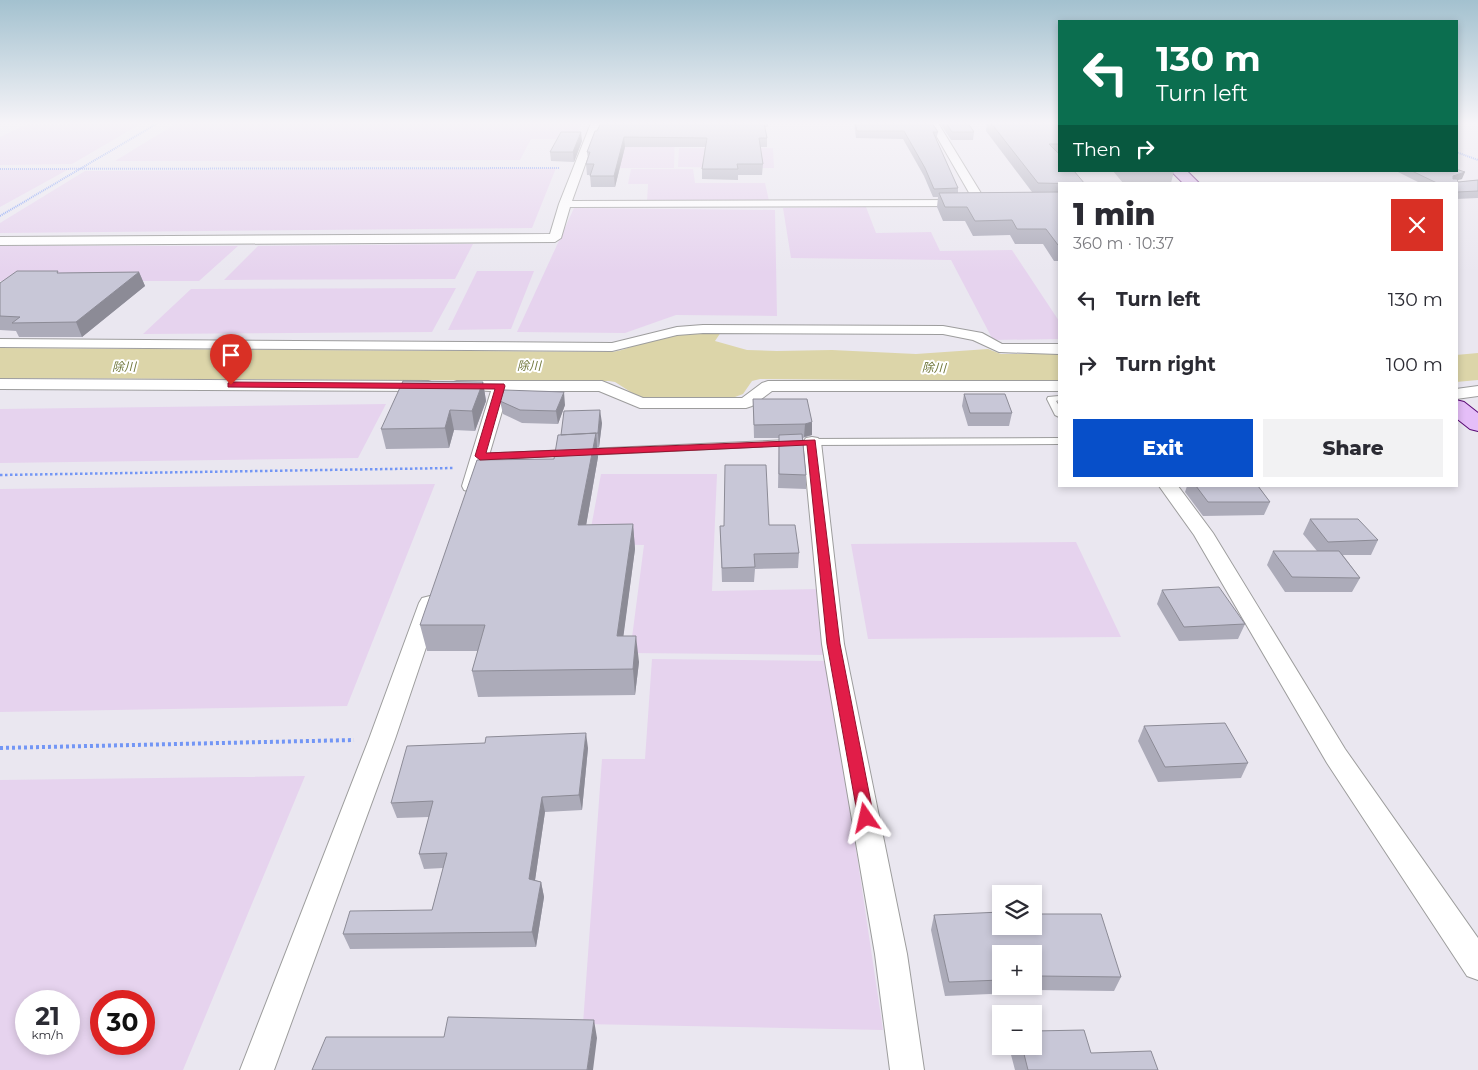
<!DOCTYPE html>
<html lang="en">
<head>
<meta charset="utf-8">
<style>
	:root { --surface:#fff; --page:#f2f2f3; --text:#2b2b33; --muted:#7c7c81; --accent:#074fc9 }
	body { margin:0; font-family:Montserrat,"Noto Sans JP",sans-serif; background:var(--page); color:var(--text); height:100vh; display:flex; flex-direction:column; font-size:19px; white-space:nowrap }
	* { box-sizing:border-box; margin:0 }
	p { font-size:16px; color:var(--muted) }
	.icon { flex:none; width:28px; height:28px; fill:none; stroke:currentColor; stroke-width:2; stroke-linecap:round; stroke-linejoin:round }
	.map { position:relative; flex:1; overflow:hidden }
	.sheet { position:absolute; left:1058px; top:182px; width:400px; height:305px; display:flex; flex-direction:column; background:var(--surface); border-radius:0px; box-shadow:0 2px 8px #0003 }
	.sheet>* { flex:none }
	.hud { position:absolute; left:1058px; top:20px; width:400px; height:152px; border-radius:0px; box-shadow:0 2px 8px #0003; background:#0b6e4f; color:#fff; overflow:hidden }
	.buttons { position:absolute; left:992px; top:885px; display:grid; gap:10px }
	.buttons a { display:grid; place-items:center; width:50px; height:50px; border-radius:0px; background:var(--surface); box-shadow:0 2px 8px #0003; font-size:25px }
	.speed { position:absolute; left:15px; top:990px; display:flex; gap:10px; font-size:25px; font-weight:700; text-align:center }
	.speed>* { display:grid; place-content:center; width:65px; height:65px; border-radius:50%; background:var(--surface); box-shadow:0 2px 8px #0003; line-height:1 }
	.speed small { font-size:12px; font-weight:400 }
	.speed .limit { border:8px solid #d22; background:#fff; color:#111 }
	.pin { position:absolute; display:grid; place-items:center; width:42px; height:42px; color:#fff; margin:-51px -21px; border-radius:50% 50% 50% 0; rotate:-45deg; box-shadow:0 0 5px #0007 }
	.pin .icon { rotate:45deg }
	.me { position:absolute; width:55px; margin:-28px; rotate:349deg; stroke-linejoin:round; filter:drop-shadow(0 0 4px #0008) }
	.turn { display:flex; align-items:center; gap:18px; height:105px; padding:0 15px; font-size:22px }
	.turn .icon { width:65px; height:65px; stroke-width:2.5 }
	.turn b { display:block; font-size:35px; line-height:42px }
	.then { display:flex; align-items:center; height:48px; padding:0 15px; background:#0003; gap:10px; font-size:19px }
	.round { display:grid; place-items:center; flex:none; width:52px; height:52px; border-radius:0px; background:var(--page) }
	.overview { display:flex; align-items:center; justify-content:space-between; height:85px; padding:0 15px }
	h1 { font-size:30px; font-weight:800; line-height:38px }
	.action { display:flex; gap:10px; margin-top:auto; padding:10px 15px }
	.action a { flex:1; height:58px; border-radius:0px; background:var(--accent); color:#fff; font-size:20px; font-weight:800; line-height:58px; text-align:center }
	.action a+a { background:var(--page); color:var(--text) }
	ul { padding:0; list-style:none }
	li { display:flex; align-items:center; gap:15px; height:65px; padding:0 15px }
	li div { flex:1 }
	li b { display:block; font-size:19px }
	li em { font-style:normal }
	.map>svg:first-child { display:block }
	.farmland { fill:#e6d3ee; fill-rule:evenodd }
	.water { fill:#dcd5a9 }
	.lines { fill:none; stroke-linecap:round; stroke-linejoin:round }
	.lane-casing { stroke:#9d9d9d; stroke-width:2 }
	.street-casing { stroke:#9d9d9d; stroke-width:2 }
	.secondary-casing { stroke:#590975; stroke-width:2 }
	.path-far2 { stroke:#7396f5; stroke-width:2; stroke-dasharray:1 1; stroke-linecap:butt }
	.path-far1 { stroke:#7396f5; stroke-width:2.5; stroke-dasharray:2.5 2.5; stroke-linecap:butt }
	.path { stroke:#7396f5; stroke-width:4; stroke-dasharray:3 3; stroke-linecap:butt }
	.lane { fill:#fff; fill-rule:evenodd }
	.street { fill:#fff; fill-rule:evenodd }
	.secondary { fill:#e5bef8; fill-rule:evenodd }
	.wall { fill:#acabb9; fill-rule:evenodd }
	.shaded-wall { fill:#8c8b96 }
	.building { fill:#c8c7d7; stroke:#8c8b96 }
	.route { fill:#e11d48; stroke:#92132f }
	.labels { text-anchor:middle; stroke-width:4; stroke-linejoin:round; paint-order:stroke }
	.far-water-label { font-size:12px; font-style:italic; fill:#6f7639; stroke:#fff }
</style>
</head>
<body>
<div class="map">
<svg width="1478" height="1070" viewBox="0 0 1478 1070">
	<rect width="100%" height="100%" fill="#eae7f0"/>
	<path class="farmland" d="M 73,123 L 142,123 L 72,164 L 0,165 L 0,137 L 25,125 L 69,125 Z
		M 177,123 L 582,123 L 575,139 L 531,139 L 520,160 L 115,161 Z
		M 675,132 L 674,168 L 587,168 L 598,142 Z
		M 679,148 L 773,148 L 774,168 L 678,167 Z
		M 556,168 L 532,228 L 0,233 L 0,223 L 85,171 Z
		M 69,169 L 0,207 L 0,170 Z
		M 631,169 L 693,169 L 695,183 L 765,183 L 769,201 L 647,202 L 648,184 L 628,184 Z
		M 866,207 L 876,233 L 931,232 L 940,251 L 1012,250 L 1059,321 L 1059,339 L 993,340 L 951,260 L 791,258 L 783,208 Z
		M 574,208 L 775,210 L 777,316 L 676,315 L 625,333 L 517,332 Z
		M 473,244 L 455,279 L 224,280 L 258,246 Z
		M 0,246 L 238,246 L 199,281 L 0,281 Z
		M 477,271 L 534,271 L 511,329 L 448,330 Z
		M 456,288 L 432,332 L 143,334 L 191,289 Z
		M 386,404 L 358,458 L 0,463 L 0,409 Z
		M 601,474 L 717,474 L 712,591 L 821,589 L 827,655 L 630,653 L 644,545 L 588,544 Z
		M 435,484 L 347,706 L 0,712 L 0,489 Z
		M 1076,542 L 1121,637 L 868,639 L 851,544 Z
		M 652,659 L 828,661 L 883,1030 L 583,1024 L 602,759 L 645,759 Z
		M 305,776 L 183,1070 L 0,1070 L 0,780 ZM 26,1001 L 69,1001 L 69,1044 L 26,1044 ZM 101,1001 L 144,1001 L 144,1044 L 101,1044 Z"/>
	<path class="water" d="M 721,332 L 715,341 L 747,350 L 777,351 L 832,350 L 916,354 L 988,349 L 1001,354 L 1059,354 L 1059,382 L 760,379 L 752,381 L 743,394 L 735,397 L 642,398 L 637,396 L 615,382 L 609,381 L 0,378 L 0,348 L 612,352 C 627,350 639,343 654,339 C 676,333 698,333 721,332 Z
		M 1478,353 L 1478,380 L 1456,382 L 1456,355 Z"/>
	<g class="lines">
		<defs>
			<path id="lane" d="M 1059,396 L 1059,400 L 1056,401 L 1059,406 L 1059,417 L 1055,415 L 1047,399 L 1048,397 Z
				M 1059,438 L 1059,444 L 808,445 L 804,442 L 808,439 Z
				M 791,440 L 794,441 L 795,443 L 794,445 L 586,455 L 582,452 L 586,449 Z
				M 567,450 L 570,451 L 571,453 L 570,455 L 480,460 L 476,457 L 480,454 Z"/>
			<path id="street" d="M 591,123 L 600,123 L 572,201 L 966,200 L 972,203 L 966,206 L 570,207 L 561,238 L 555,242 L 0,245 L 0,237 L 550,234 L 559,204 Z
				M 929,123 L 938,123 L 987,203 L 985,205 L 981,206 L 975,203 Z
				M 703,325 L 943,326 L 982,333 L 1002,344 L 1059,344 L 1059,354 L 999,352 L 973,340 L 943,334 L 703,333 L 677,335 L 612,351 L 0,347 L 0,339 L 612,343 L 677,327 Z
				M 0,379 L 428,381 L 434,383 L 436,386 L 434,389 L 428,391 L 0,389 Z
				M 457,381 L 602,381 L 643,398 L 742,398 L 762,383 L 768,381 L 1059,381 L 1059,391 L 772,391 L 752,406 L 746,408 L 640,408 L 599,391 L 508,391 L 480,486 L 478,490 L 471,492 L 464,490 L 462,486 L 491,391 L 451,389 L 449,386 L 451,383 Z
				M 1478,386 L 1478,396 L 1456,399 L 1456,389 Z
				M 812,437 L 818,438 L 821,442 L 844,644 L 907,954 L 924,1070 L 890,1070 L 875,954 L 822,644 L 803,442 L 806,438 Z
				M 1159,486 L 1178,486 L 1213,533 L 1345,749 L 1478,938 L 1478,980 L 1467,976 L 1327,763 L 1194,535 Z
				M 430,596 L 438,598 L 441,603 L 395,739 L 274,1070 L 240,1070 L 369,739 L 419,603 L 422,598 Z"/>
			<path id="secondary" d="M 1171,171 L 1187,171 L 1200,184 L 1184,184 Z
				M 1456,400 L 1464,402 L 1478,413 L 1478,431 L 1470,429 L 1456,418 Z"/>
		</defs>
		<use href="#lane" class="lane-casing"/>
		<use href="#street" class="street-casing"/>
		<use href="#secondary" class="secondary-casing"/>
		<path class="path-far2" d="M 1456,152 L 1478,160
			M 0,169 L 559,168
			M 0,216 L 158,123"/>
		<path class="path-far1" d="M 0,475 L 454,468"/>
		<path class="path" d="M 0,748 L 354,740"/>
		<use href="#lane" class="lane"/>
		<use href="#street" class="street"/>
		<use href="#secondary" class="secondary"/>
	</g>
	<path class="wall" d="M 601,123 L 768,123 L 768,127 L 765,127 L 767,138 L 767,147 L 760,147 L 763,164 L 762,175 L 738,175 L 738,180 L 702,179 L 702,169 L 705,147 L 625,147 L 615,187 L 591,187 L 590,175 L 587,175 L 586,164 L 588,159 L 587,152 Z
		M 854,123 L 932,123 L 938,132 L 936,140 L 958,188 L 958,193 L 1032,192 L 986,131 L 987,123 L 1059,123 L 1059,171 L 1085,184 L 1059,184 L 1059,261 L 1054,261 L 1043,244 L 1015,244 L 1010,235 L 973,236 L 965,221 L 943,221 L 937,207 L 938,197 L 933,197 L 924,176 L 903,139 L 856,138 Z
		M 940,123 L 968,123 L 974,132 L 973,140 L 951,140 Z
		M 582,141 L 574,162 L 551,161 L 550,152 Z
		M 1113,171 L 1174,171 L 1171,183 L 1123,183 Z
		M 1398,171 L 1456,171 L 1462,179 L 1457,180 L 1458,182 L 1478,180 L 1478,198 L 1456,199 L 1456,184 L 1422,184 L 1398,172 Z
		M 139,272 L 145,286 L 82,337 L 19,337 L 16,331 L 0,330 L 0,283 L 59,273 Z
		M 483,382 L 486,401 L 475,431 L 454,430 L 449,448 L 386,449 L 381,429 Z
		M 964,394 L 1012,413 L 1009,426 L 968,426 L 962,406 Z
		M 753,399 L 807,399 L 812,435 L 803,438 L 806,475 L 806,489 L 778,488 L 779,438 L 754,438 Z
		M 500,401 L 565,405 L 558,424 L 522,423 L 503,414 Z
		M 602,423 L 599,447 L 597,447 L 598,457 L 586,525 L 633,524 L 635,549 L 623,636 L 639,662 L 635,695 L 478,697 L 472,671 L 478,651 L 427,651 L 420,625 L 554,459 L 561,435 Z
		M 1187,486 L 1258,486 L 1270,502 L 1264,515 L 1203,516 L 1185,492 Z
		M 1310,519 L 1378,540 L 1371,555 L 1343,555 L 1360,578 L 1352,592 L 1285,592 L 1267,565 L 1273,551 L 1317,551 L 1303,534 Z
		M 769,525 L 799,553 L 798,568 L 755,569 L 754,582 L 722,582 L 720,526 Z
		M 1162,590 L 1245,624 L 1238,639 L 1179,641 L 1157,604 Z
		M 1144,726 L 1248,763 L 1241,778 L 1158,782 L 1138,741 Z
		M 588,748 L 582,810 L 545,812 L 535,880 L 541,882 L 544,897 L 536,947 L 350,949 L 343,934 L 432,910 L 443,868 L 424,869 L 419,854 L 429,817 L 397,818 L 391,803 Z
		M 934,915 L 1121,977 L 1114,991 L 1035,990 L 1034,992 L 945,996 L 931,930 ZM 1001,954 L 1034,954 L 1034,986 L 1001,986 Z
		M 1012,1046 L 1034,1046 L 1091,1053 L 1158,1070 L 1015,1070 L 1010,1051 Z"/>
	<path class="shaded-wall" d="M 581,132 L 582,141 L 574,162 L 573,152 Z
		M 624,137 L 625,147 L 615,187 L 614,176 Z
		M 1465,172 L 1462,179 L 1450,182 L 1453,176 Z
		M 139,272 L 145,286 L 82,337 L 76,322 Z
		M 483,382 L 486,401 L 475,431 L 472,411 Z
		M 564,392 L 565,405 L 558,424 L 556,411 Z
		M 450,410 L 454,430 L 449,448 L 445,428 Z
		M 600,410 L 602,423 L 599,447 L 598,433 Z
		M 812,422 L 812,435 L 804,437 L 805,424 Z
		M 596,433 L 598,457 L 582,549 L 578,525 Z
		M 633,524 L 635,549 L 620,662 L 617,636 Z
		M 636,636 L 639,662 L 635,695 L 633,669 Z
		M 586,733 L 588,748 L 582,810 L 579,795 Z
		M 542,797 L 545,812 L 533,894 L 529,879 Z
		M 541,882 L 544,897 L 536,947 L 532,932 Z
		M 594,1020 L 597,1038 L 593,1070 L 587,1070 Z"/>
	<path class="building" d="M 601,123 L 764,123 L 767,138 L 759,138 L 763,164 L 737,164 L 738,169 L 702,169 L 707,138 L 624,137 L 614,176 L 590,176 L 594,164 L 586,164 L 590,152 L 587,152 L 595,131 L 597,131 Z
		M 855,123 L 932,123 L 938,132 L 933,132 L 958,188 L 934,189 L 925,168 L 904,131 L 857,131 Z
		M 946,123 L 968,123 L 974,132 L 952,132 Z
		M 991,123 L 1059,123 L 1059,144 L 1049,144 L 1059,154 L 1059,171 L 1074,171 L 1085,184 L 1038,183 Z
		M 561,132 L 581,132 L 573,152 L 550,152 Z
		M 1456,169 L 1465,172 L 1453,176 L 1453,179 L 1457,179 L 1458,182 L 1478,180 L 1478,191 L 1457,192 L 1456,184 L 1439,184 L 1412,171 L 1456,171 Z
		M 1059,192 L 1059,245 L 1058,245 L 1046,229 L 1017,229 L 1012,220 L 975,221 L 967,207 L 945,207 L 939,193 Z
		M 17,271 L 58,271 L 57,273 L 139,272 L 76,322 L 12,323 L 20,317 L 0,316 L 0,283 Z
		M 403,381 L 483,382 L 472,411 L 450,410 L 445,428 L 381,429 Z
		M 504,390 L 564,392 L 556,411 L 520,410 L 500,401 Z
		M 964,394 L 1005,394 L 1012,413 L 970,413 Z
		M 753,399 L 807,399 L 812,422 L 805,424 L 754,425 Z
		M 600,410 L 598,433 L 561,435 L 564,411 Z
		M 596,433 L 578,525 L 633,524 L 617,636 L 636,636 L 633,669 L 472,671 L 485,625 L 420,625 L 477,460 L 554,459 L 558,435 Z
		M 802,434 L 806,475 L 779,474 L 779,435 Z
		M 725,465 L 766,465 L 769,525 L 795,525 L 799,553 L 754,554 L 755,567 L 722,568 L 720,526 L 724,526 Z
		M 1196,486 L 1258,486 L 1270,502 L 1208,502 Z
		M 1310,519 L 1358,519 L 1378,540 L 1328,542 Z
		M 1273,551 L 1339,551 L 1360,578 L 1292,577 Z
		M 1219,587 L 1245,624 L 1184,627 L 1162,590 Z
		M 1225,723 L 1248,763 L 1165,767 L 1144,726 Z
		M 586,733 L 579,795 L 542,797 L 529,879 L 541,882 L 532,932 L 343,934 L 350,911 L 432,910 L 447,853 L 419,854 L 433,801 L 391,803 L 407,746 L 485,743 L 486,737 Z
		M 1001,912 L 1001,926 L 1034,926 L 1034,914 L 1101,914 L 1121,977 L 1039,976 L 1040,978 L 1034,978 L 1034,954 L 1001,954 L 1001,980 L 949,982 L 934,915 Z
		M 448,1017 L 594,1020 L 587,1070 L 312,1070 L 326,1037 L 444,1037 Z
		M 1084,1030 L 1091,1053 L 1151,1051 L 1158,1070 L 1028,1070 L 1022,1046 L 1034,1046 L 1034,1031 Z"/>
	<linearGradient id="sky" x2="0" y2="1"><stop stop-color="#a3c1cf"/><stop offset="0.45" stop-color="#f6f4f8"/><stop offset="1" stop-color="#f6f4f8" stop-opacity="0"/></linearGradient>
	<rect width="1478" height="273" fill="url(#sky)"/>
	<path class="route" d="M 231,382 L 504,384 L 505,386 L 486,453 L 815,440 L 840,644 L 874,818 L 872,823 L 866,825 L 860,823 L 858,818 L 827,644 L 807,445 L 480,460 L 475,456 L 495,389 L 228,387 L 228,383 Z"/>
	<g class="labels">
		<g class="far-water-label">
			<text x="529" y="370">除川</text>
			<text x="124" y="371">除川</text>
			<text transform="translate(934 368) rotate(2)" y="4">除川</text>
		</g>
	</g>
</svg>
<div class="buttons">
<a><svg class="icon" aria-label="layers" viewBox="0 0 24 24"><path d="M12 4l9 5-9 5-9-5zM3 14l9 5 9-5"/></svg></a>
<a>+</a>
<a>−</a>
</div>
<div class="speed"><div>21<small>km/h</small></div><div class="limit">30</div></div>
<div class="pin" style="left:231px;top:385px;background:#d93025"><svg class="icon" aria-label="arrive" viewBox="0 0 24 24"><path d="M6 21V4h12l-3 4 3 4H6"/></svg></div>
<svg class="me" style="left:866px;top:818px" viewBox="-20 -20 40 40"><path d="M0-17L14 15 0 8-14 15z" fill="#e11d48" stroke="#fff" stroke-width="4"/></svg>
<div class="hud">
<div class="turn"><svg class="icon" aria-label="left" viewBox="0 0 24 24"><path d="M17 20v-9H6M10 6l-5 5 5 5"/></svg><div><b>130 m</b>Turn left</div></div>
<div class="then">Then<svg class="icon" aria-label="right" viewBox="0 0 24 24"><path d="M7 20v-9h11M14 6l5 5-5 5"/></svg></div>
</div>
<section class="sheet">
<div class="overview"><div><h1>1 min</h1><p>360 m · 10:37</p></div><a class="round" style="background:#d93025;color:#fff"><svg class="icon" aria-label="close" viewBox="0 0 24 24"><path d="M6 6l12 12M18 6L6 18"/></svg></a></div>
<ul>
<li><svg class="icon" aria-label="left" viewBox="0 0 24 24"><path d="M17 20v-9H6M10 6l-5 5 5 5"/></svg><div><b>Turn left</b></div><em>130 m</em></li>
<li><svg class="icon" aria-label="right" viewBox="0 0 24 24"><path d="M7 20v-9h11M14 6l5 5-5 5"/></svg><div><b>Turn right</b></div><em>100 m</em></li>
</ul>
<div class="action"><a>Exit</a><a>Share</a></div>
</section>
</div>
</body>
</html>
